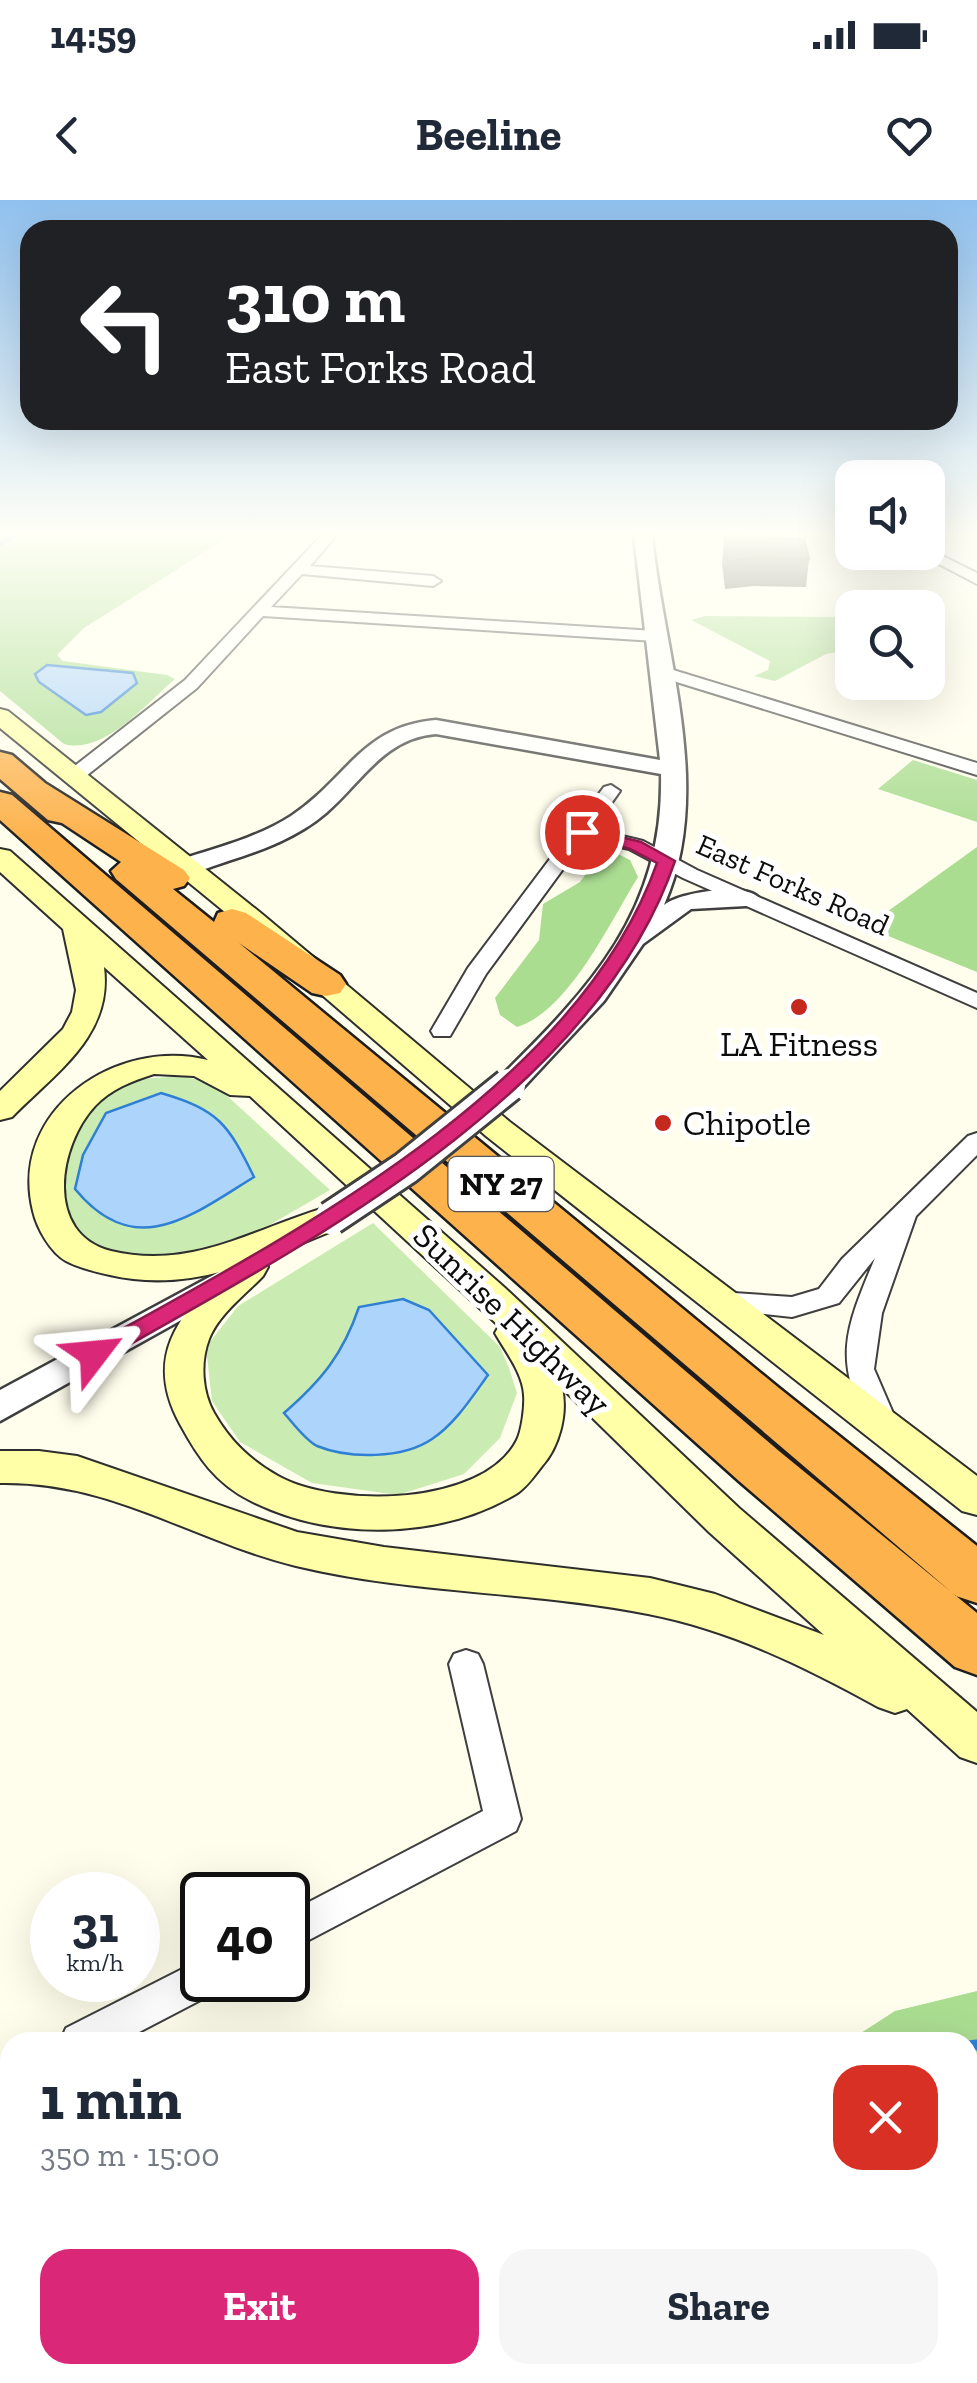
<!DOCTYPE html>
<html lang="en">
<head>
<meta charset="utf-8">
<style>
	:root { --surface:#fff; --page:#f6f6f7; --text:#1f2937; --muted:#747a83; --accent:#db2777 }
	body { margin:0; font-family:"Zilla Slab",serif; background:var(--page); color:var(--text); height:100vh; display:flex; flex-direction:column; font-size:38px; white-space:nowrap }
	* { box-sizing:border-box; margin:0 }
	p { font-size:32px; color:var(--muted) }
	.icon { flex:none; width:55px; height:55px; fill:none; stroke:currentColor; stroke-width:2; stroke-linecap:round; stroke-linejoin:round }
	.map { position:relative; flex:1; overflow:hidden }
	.drawer { position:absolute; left:0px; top:1832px; width:978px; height:352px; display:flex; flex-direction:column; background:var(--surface); border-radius:30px 30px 0 0; box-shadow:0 10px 40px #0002 }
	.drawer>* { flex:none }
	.hud { position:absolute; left:20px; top:20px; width:938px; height:210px; border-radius:30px; box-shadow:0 10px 40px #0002; background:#202124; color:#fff; overflow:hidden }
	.controls { position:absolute; left:835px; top:260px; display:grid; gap:20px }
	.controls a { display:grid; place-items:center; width:110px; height:110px; border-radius:20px; background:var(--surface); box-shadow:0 10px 40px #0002; font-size:50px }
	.speed { position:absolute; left:30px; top:1672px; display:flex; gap:20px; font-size:50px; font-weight:700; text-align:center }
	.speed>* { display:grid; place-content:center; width:130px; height:130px; border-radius:50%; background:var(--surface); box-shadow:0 10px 40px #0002; line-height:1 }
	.speed small { font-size:25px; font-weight:400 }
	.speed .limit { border:5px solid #111; border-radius:15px; background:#fff; color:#111 }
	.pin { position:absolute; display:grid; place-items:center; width:85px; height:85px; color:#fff; margin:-42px; border:5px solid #fff; border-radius:50%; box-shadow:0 2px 10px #0007 }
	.me { position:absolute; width:110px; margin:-55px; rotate:61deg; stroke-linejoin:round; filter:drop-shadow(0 0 8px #0008) }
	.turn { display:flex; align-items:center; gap:35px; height:210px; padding:0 40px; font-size:45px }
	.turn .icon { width:130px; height:130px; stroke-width:2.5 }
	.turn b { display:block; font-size:70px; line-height:85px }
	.round { display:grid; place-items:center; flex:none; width:105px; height:105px; border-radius:30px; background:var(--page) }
	.headline { display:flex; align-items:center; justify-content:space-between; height:170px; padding:0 40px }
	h1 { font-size:60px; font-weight:800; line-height:75px }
	.primary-button { display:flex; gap:20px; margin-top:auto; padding:20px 40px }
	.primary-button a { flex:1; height:115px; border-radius:30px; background:var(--accent); color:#fff; font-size:40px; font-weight:800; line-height:115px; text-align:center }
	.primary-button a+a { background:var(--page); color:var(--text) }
	.status { display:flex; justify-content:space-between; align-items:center; height:70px; padding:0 50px; background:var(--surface); direction:ltr }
	.status svg { height:28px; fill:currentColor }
	header { display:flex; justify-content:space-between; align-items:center; height:130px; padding:0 40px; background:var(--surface); font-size:45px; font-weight:800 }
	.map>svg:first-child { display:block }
	.green { fill:#caecb3; fill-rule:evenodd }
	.forest { fill:#abdd91 }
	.water { fill:#add4fa; stroke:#2f80d5; stroke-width:2.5 }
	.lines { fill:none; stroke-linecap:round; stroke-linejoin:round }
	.stream-far1 { stroke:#2f80d5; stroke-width:5 }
	.stream { stroke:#2f80d5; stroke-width:11 }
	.minor-casing { stroke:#3f3f3f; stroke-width:4 }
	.tertiary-casing { stroke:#3f3f3f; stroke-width:5 }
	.secondary-casing { stroke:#2e2e2e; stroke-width:4 }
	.motorway-casing { stroke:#1d1d1d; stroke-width:5 }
	.minor { fill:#fff; fill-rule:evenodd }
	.tertiary { fill:#fff; fill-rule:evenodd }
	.secondary { fill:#feffa7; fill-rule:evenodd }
	.motorway { fill:#fdb24c; fill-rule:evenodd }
	.tertiary-bridge-casing { stroke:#3f3f3f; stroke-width:38; stroke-linecap:butt }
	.tertiary-bridge { stroke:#fff; stroke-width:32 }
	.wall { fill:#4a443e }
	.building { fill:#564f48; stroke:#3c3732; stroke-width:2.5 }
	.route { fill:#db2777; stroke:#8e194d; stroke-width:2.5 }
	.poi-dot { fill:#c5281c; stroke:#fff; stroke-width:4 }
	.labels { text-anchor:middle; stroke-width:10; stroke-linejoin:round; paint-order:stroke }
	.far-street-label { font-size:30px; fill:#0c0c0c; stroke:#fff }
	.shield { fill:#fff; stroke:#555; stroke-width:2.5 }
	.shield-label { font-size:32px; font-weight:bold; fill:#0c0c0c }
	.poi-label { font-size:35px; fill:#0c0c0c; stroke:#fff }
	.street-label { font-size:35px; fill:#0c0c0c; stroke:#fff }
</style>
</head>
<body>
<div class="status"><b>14:59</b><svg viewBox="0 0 49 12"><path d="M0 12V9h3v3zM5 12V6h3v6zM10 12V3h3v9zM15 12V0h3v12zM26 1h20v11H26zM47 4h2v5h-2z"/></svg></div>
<header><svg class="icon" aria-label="back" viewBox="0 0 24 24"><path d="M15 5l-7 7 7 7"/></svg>Beeline<svg class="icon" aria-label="heart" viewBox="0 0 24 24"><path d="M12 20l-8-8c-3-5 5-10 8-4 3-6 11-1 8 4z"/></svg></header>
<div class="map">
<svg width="977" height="2183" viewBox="0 0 977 2183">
	<rect width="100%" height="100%" fill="#fffeec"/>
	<path class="green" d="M 181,876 L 213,883 L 330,990 L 249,1037 L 168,1060 L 95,1053 L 40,1013 L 91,893 L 142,879 Z
		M 373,1023 L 500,1147 L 509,1168 L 517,1193 L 500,1238 L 464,1274 L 398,1295 L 312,1283 L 240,1242 L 212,1201 L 206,1147 L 238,1106 ZM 346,1144 L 488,1175 L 455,1218 L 430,1241 L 285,1213 L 313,1188 Z"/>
	<path class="forest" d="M 0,336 L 230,336 L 84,428 L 57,455 L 63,461 L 167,475 L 175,479 C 147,503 104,555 64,544 L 0,491 Z
		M 705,416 L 852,417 L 852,449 L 826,454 L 775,481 L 754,476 L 768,470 L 770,461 L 691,420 Z
		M 913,560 L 977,580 L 977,622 L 878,589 Z
		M 977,647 L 977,772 L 866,727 Z
		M 616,653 L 630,660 L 638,677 C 610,722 569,811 517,827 L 500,815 L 495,798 L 539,740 L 543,704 L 580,682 L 598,657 Z
		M 977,1791 L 977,2089 L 968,2079 L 968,1842 L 847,1842 L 895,1811 Z
		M 51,2175 L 169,2175 L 169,2183 L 39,2183 Z"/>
	<path class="water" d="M 47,465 L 133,473 L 137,483 L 101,512 L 86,515 L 39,482 L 35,474 Z
		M 161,893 C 219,910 228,924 254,977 C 191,1016 135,1062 75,989 L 83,955 L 106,913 Z
		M 403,1099 L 429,1110 L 488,1175 C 472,1197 455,1224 432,1239 C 403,1259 349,1259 317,1246 C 305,1240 293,1223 284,1213 C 322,1180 343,1154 359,1107 Z"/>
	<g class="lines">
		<path class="stream-far1" d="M 0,344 L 15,336"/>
		<path class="stream" d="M 968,1846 L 977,1845
			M 968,1976 L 977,1972"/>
		<defs>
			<path id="minor" d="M 321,336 L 336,336 L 310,366 L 433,376 L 441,381 L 433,386 L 302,374 L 271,407 L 655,431 L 663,436 L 655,441 L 263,416 L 197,488 L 81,580 L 67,580 L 67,572 L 185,480 Z
				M 928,349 L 977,373 L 977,384 L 916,352 L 928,352 Z
				M 660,466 L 977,563 L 977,575 L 654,475 L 652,471 Z
				M 611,585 L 620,591 L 593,629 L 643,641 L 697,670 L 977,793 L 977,808 L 683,678 L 629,649 L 585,639 L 486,774 L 450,836 L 434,836 L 431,831 L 468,768 L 604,587 Z
				M 977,933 L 977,955 L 916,1016 L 882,1113 L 874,1169 L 899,1227 L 895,1235 L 884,1238 L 873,1235 C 832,1161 844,1132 875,1058 L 839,1103 L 792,1117 L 709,1108 L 705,1101 L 709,1094 L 719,1092 L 792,1097 L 819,1089 L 842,1059 L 968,936 Z
				M 466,1450 L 478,1454 L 483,1464 L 521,1619 L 516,1631 L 288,1751 L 288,1713 L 483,1611 L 449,1464 L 454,1454 Z
				M 202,1759 L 202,1780 L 221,1780 L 216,1792 L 120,1842 L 60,1842 L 66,1828 Z
				M 0,1875 L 10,1879 L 10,1926 L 0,1922 Z
				M 241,2175 L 288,2175 L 291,2183 L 244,2183 Z"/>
			<path id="tertiary" d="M 634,336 L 652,336 C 664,455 715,591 664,705 C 680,692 745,682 759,698 L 746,706 L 691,709 L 643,744 L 604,801 L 520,891 L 498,891 L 494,885 L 498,879 C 591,788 664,711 661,574 L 436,534 C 384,538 362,582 326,613 C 298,637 263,650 228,661 C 212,666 193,676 176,671 L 172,666 L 176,661 C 215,648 257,638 291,616 C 347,579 362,526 436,520 L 660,560 Z
				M 243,1059 L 255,1063 L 260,1071 L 255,1079 L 0,1221 L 0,1190 Z"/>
			<path id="secondary" d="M 0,509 L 8,511 L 262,714 L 510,922 L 977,1276 L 977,1315 L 962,1311 L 486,936 L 242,726 L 0,528 Z
				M 0,649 L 10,651 L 505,1088 L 739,1308 L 977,1512 L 977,1563 L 960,1557 L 907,1509 L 895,1513 L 878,1507 C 805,1467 731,1430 648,1414 C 532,1391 411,1394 296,1366 C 191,1340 112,1281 0,1283 L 0,1251 L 39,1251 L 77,1256 L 297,1332 L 384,1347 L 650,1378 L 715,1394 L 824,1435 L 709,1332 L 562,1188 C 568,1214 559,1247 542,1266 C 535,1275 526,1288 516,1294 C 439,1340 331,1341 251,1301 C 215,1283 198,1257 180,1224 C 144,1158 177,1117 224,1071 C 187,1081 148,1084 110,1075 C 96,1072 79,1068 66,1061 C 50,1052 37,1028 33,1011 C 8,910 117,837 208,860 L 104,767 C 113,836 55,873 12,917 L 0,920 L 0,891 L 63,829 L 72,812 L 76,790 L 63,729 L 0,672 ZM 154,874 L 194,876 L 230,895 L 250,896 L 499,1126 L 495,1133 C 505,1151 523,1173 524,1195 C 525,1206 522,1230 517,1240 C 483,1307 335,1308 278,1276 C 250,1260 230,1241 214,1213 C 202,1192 200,1162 209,1139 C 219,1114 245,1095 263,1076 L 268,1067 L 264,1059 L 344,1026 L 349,1018 L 344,1010 L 331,1006 C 256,1027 193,1071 111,1051 C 44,1034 58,946 95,906 C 111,889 132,881 154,874 Z"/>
			<path id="motorway" d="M 0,552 L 12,555 L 45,583 L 184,670 L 190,678 L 184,686 L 173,689 L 214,722 L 218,713 L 232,709 L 246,713 L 340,775 L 346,784 L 340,793 L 326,796 L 312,793 L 239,743 L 779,1188 L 977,1346 L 977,1403 L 956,1396 L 116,679 L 111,671 L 121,662 L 62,623 L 48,620 L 0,579 Z
				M 0,592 L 12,595 L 779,1251 L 977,1413 L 977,1475 L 955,1467 L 739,1281 L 0,620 Z"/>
		</defs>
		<use href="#minor" class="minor-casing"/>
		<use href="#tertiary" class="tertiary-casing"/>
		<use href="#secondary" class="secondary-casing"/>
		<use href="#motorway" class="motorway-casing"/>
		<use href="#minor" class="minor"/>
		<use href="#tertiary" class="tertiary"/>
		<use href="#secondary" class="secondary"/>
		<use href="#motorway" class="motorway"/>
		<defs>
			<path id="tertiary-bridge" d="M 331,1018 L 406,968 L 509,885"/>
		</defs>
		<use href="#tertiary-bridge" class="tertiary-bridge-casing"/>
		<use href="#tertiary-bridge" class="tertiary-bridge"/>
	</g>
	<path class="wall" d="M 724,336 L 809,359 L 806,387 L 754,386 L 725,389 L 722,364 Z"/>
	<path class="building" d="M 724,336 L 804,339 L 809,359 L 757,358 L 728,361 Z"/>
	<linearGradient id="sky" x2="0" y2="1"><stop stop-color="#90c1ef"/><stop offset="0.52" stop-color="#fffff6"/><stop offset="1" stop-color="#fffff6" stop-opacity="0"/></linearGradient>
	<rect width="977" height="642" fill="url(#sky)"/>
	<path class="route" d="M 582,627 L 641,642 L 675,661 C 596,894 304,1046 102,1160 L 86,1160 L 82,1154 L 86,1149 C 284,1039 578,889 657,663 L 630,649 L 576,635 L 576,629 Z"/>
	<g class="poi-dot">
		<circle cx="799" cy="807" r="10"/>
		<circle cx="663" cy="923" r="10"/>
	</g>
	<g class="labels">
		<g class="far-street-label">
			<text transform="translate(793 685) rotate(24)" y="10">East Forks Road</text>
		</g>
		<rect class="shield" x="448.5" y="957" width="105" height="54" rx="8"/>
		<g class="shield-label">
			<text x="501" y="995">NY 27</text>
		</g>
		<g class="poi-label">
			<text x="799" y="856">LA Fitness</text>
			<text x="683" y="935" text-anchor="start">Chipotle</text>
		</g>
		<g class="street-label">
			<text transform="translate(512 1119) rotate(44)" y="12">Sunrise Highway</text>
		</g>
	</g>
</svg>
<div class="controls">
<a><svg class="icon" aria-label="sound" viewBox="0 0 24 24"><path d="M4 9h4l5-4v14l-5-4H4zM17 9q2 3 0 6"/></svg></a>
<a><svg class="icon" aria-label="search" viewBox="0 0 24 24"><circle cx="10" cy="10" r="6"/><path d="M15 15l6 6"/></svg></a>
</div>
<div class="speed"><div>31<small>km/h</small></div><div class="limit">40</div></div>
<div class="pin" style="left:582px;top:632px;background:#d93025"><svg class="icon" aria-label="arrive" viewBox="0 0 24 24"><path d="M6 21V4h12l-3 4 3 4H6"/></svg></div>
<svg class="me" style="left:94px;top:1154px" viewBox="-20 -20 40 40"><path d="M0-17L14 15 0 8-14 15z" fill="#db2777" stroke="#fff" stroke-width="4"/></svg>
<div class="hud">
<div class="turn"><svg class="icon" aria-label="left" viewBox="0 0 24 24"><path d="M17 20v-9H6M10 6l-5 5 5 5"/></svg><div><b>310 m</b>East Forks Road</div></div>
</div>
<section class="drawer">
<div class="headline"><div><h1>1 min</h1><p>350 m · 15:00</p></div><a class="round" style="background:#d93025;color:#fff"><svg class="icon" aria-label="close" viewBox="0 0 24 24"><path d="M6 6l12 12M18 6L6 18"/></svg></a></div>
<div class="primary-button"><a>Exit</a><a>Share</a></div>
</section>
</div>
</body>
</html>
